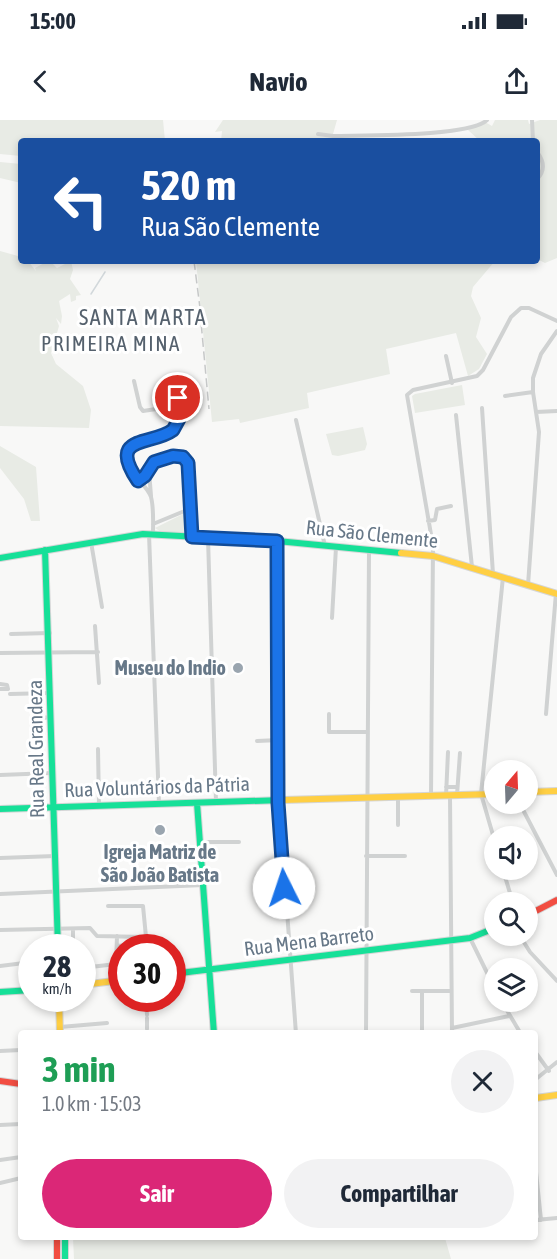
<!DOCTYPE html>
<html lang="pt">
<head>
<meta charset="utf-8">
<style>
	:root { --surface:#fff; --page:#f2f2f3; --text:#1f2937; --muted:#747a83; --accent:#db2777 }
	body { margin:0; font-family:"Asap Condensed",sans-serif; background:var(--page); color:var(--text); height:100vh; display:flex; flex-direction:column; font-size:22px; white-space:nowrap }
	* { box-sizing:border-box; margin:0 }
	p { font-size:20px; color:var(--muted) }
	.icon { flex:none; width:33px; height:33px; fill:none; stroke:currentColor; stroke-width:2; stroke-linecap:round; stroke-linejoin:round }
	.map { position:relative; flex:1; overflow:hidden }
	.details { position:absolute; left:18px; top:910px; width:520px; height:210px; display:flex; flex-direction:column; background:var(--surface); border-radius:6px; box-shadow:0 3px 9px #0003 }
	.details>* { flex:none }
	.hud { position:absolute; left:18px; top:18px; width:522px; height:126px; border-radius:6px; box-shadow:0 3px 9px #0003; background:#1a4fa0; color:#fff; overflow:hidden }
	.needle { width:39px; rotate:19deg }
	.controls { position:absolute; left:484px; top:640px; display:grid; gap:12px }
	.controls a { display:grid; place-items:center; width:54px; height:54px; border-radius:50%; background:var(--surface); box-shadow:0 3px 9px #0003; font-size:30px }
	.speed { position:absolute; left:18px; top:814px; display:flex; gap:12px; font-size:30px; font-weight:700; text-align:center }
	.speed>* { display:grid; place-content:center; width:78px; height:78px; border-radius:50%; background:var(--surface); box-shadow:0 3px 9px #0003; line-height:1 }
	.speed small { font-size:15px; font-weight:400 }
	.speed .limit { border:9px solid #d22; background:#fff; color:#111 }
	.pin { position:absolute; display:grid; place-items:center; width:51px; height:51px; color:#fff; margin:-26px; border:3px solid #fff; border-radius:50%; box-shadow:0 2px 6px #0007 }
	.me { position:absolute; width:66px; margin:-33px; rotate:356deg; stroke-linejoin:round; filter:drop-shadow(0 0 4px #0008) }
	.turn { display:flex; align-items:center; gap:21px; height:126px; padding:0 24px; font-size:27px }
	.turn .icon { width:78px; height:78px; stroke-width:2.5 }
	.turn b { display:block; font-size:42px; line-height:51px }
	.round { display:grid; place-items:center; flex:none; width:63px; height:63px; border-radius:32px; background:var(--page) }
	.head { display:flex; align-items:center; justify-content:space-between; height:102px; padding:0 24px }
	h1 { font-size:36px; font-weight:700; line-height:45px; color:#1e9e55 }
	.button { display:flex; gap:12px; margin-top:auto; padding:12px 24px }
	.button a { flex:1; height:69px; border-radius:36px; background:var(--accent); color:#fff; font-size:24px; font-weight:700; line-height:69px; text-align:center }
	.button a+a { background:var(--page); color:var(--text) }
	.status { display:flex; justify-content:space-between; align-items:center; height:42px; padding:0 30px; background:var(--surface); direction:ltr }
	.status svg { height:16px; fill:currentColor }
	header { display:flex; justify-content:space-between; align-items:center; height:78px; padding:0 24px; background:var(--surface); font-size:27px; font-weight:700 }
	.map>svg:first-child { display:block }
	.green { fill:#e8ebe5 }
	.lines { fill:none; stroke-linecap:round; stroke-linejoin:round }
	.stream { stroke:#d2d8db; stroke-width:1.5 }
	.fast-casing { stroke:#d5d6d7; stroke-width:8 }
	.slow-casing { stroke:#d5d6d7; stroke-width:8 }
	.jam-casing { stroke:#d5d6d7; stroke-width:8 }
	.street { stroke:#d0d2d2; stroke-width:4 }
	.fast { stroke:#16e098; stroke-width:6 }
	.slow { stroke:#ffcf43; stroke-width:6 }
	.jam { stroke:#f24e42; stroke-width:6 }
	.rail { stroke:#c6c8c8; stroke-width:1.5; stroke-dasharray:9 4.5; stroke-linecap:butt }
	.route-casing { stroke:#114b97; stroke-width:15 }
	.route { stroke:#1a73e8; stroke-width:10 }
	.poi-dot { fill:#9aa5af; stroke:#fff; stroke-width:2 }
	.labels { text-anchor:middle; stroke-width:6; stroke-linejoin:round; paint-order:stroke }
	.street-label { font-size:20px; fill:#677888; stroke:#fff }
	.poi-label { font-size:20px; font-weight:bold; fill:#677888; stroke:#fff; text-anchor:end }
	.neighbourhood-label { font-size:21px; letter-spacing:1.5px; fill:#55616d; stroke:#fff }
	.quarter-label { font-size:22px; letter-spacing:1.5px; fill:#55616d; stroke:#fff }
</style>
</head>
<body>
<div class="status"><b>15:00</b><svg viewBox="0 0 49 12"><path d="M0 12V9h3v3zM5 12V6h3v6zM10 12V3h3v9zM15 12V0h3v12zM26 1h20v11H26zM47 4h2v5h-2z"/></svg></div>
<header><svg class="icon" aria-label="back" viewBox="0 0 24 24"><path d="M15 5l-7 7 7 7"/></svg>Navio<svg class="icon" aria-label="share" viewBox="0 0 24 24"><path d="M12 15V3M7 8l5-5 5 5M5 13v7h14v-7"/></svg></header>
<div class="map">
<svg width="557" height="1139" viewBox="0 0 557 1139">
	<rect width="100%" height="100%" fill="#f8f8f7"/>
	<path class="green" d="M 0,0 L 163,0 L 165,21 L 21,21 L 21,36 L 0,34 Z
		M 223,0 L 337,0 L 331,21 L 221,21 L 222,11 L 215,12 Z
		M 495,0 L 528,0 L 529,4 L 540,0 L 557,0 L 557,138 L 545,143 L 537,139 L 537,21 L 480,21 L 468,10 L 485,2 L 492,6 Z
		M 0,42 L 21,44 L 21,63 L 0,58 Z
		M 0,131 L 18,136 L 22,144 L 28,141 L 36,151 L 35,148 L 48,141 L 58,141 L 52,143 L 57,148 L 71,141 L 73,150 L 70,159 L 81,175 L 76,176 L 76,180 L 71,182 L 70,174 L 59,181 L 62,196 L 61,204 L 56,198 L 59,206 L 51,233 L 56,244 L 83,266 L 91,290 L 89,308 L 0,306 Z
		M 196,141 L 495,141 L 473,167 L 471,176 L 481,198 L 476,217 L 487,234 L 479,249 L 468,256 L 456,213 L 386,229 L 390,254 L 307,273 L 309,288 L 240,303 L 239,299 L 212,302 Z
		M 462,265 L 465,285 L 415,293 L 412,276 L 415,274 Z
		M 363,307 L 367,324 L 365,330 L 338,336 L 332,335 L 326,314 Z
		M 0,326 L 36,347 L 40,401 L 31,401 L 24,379 L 0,348 Z
		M 187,392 L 189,409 L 186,413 L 161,412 L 155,408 Z
		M 73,1118 L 445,1118 L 451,1139 L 74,1139 Z"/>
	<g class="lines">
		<path class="stream" d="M 91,174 L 105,152"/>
		<defs>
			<path id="fast" d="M 277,421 L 279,680
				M 45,430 L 58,828
				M 0,438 L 143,414 L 277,421 L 401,433
				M 197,683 L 214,914
				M 0,689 L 283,680
				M 172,854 L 470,818 L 495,808
				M 0,872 L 32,870
				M 65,1118 L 65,1139"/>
			<path id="slow" d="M 401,433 L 433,436 L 557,474
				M 528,672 L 557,671
				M 283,680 L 495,674
				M 82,865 L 122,860
				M 59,879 L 60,914
				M 536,978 L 557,975"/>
			<path id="jam" d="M 528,795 L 557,780
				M 0,961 L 21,964
				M 57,1118 L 57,1139"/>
		</defs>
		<use href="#fast" class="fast-casing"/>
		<use href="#slow" class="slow-casing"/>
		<use href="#jam" class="jam-casing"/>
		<path class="street" d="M 532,0 L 533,21
			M 318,14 L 333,16 C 361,15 470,17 487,0
			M 537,32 C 544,41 546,50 537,59
			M 446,236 L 452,263
			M 134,261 L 140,287 L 143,291 L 176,286
			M 505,276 L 533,272
			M 482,288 L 493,454
			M 536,292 L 557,291
			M 456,295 L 472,447
			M 296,300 L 325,426
			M 149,351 L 151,376
			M 138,361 L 156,341 L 177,336 L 187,340 L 192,417
			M 428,401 L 435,400 L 437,389 L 451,386
			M 153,404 L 192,388
			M 149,414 L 159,683
			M 153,414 C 153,403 154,388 151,377 C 146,361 119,350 130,330 C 140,311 180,323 179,296 C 179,293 177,290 176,287 C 175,282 179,276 177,269
			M 208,418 L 216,682
			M 91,422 L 102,487
			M 528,465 L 539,312 L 533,272 L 533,258 L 541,234 L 557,211
			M 332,498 L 336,427
			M 95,506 L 99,563
			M 11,514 L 50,513
			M 0,533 L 98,532
			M 0,564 L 7,565 L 8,569 L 0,569
			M 10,574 L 51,573
			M 329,594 L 329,612 L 367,612
			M 546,594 L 556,473
			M 42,598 L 51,597
			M 257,621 L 279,620
			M 98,629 L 99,685
			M 0,655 L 52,653
			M 446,667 L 457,667
			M 457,675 L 460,633
			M 431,676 L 433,426 L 407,275 L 413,270 L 477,256 L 483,250 L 511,197 L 521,188 L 529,188 L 557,201
			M 446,676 L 448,632
			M 450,676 L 452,914
			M 279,681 L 296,914
			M 520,684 L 557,755
			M 398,705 L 398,677
			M 201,722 L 239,722
			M 495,722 L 481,674 L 503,457
			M 366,736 L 405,736
			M 0,738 L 55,736
			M 503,750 L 513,783
			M 0,774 L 203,765
			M 73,809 L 73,828
			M 0,810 L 90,808 L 97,816 L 146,817 L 143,786 L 108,786
			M 520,816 L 530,832 L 557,861
			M 146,817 L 147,828
			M 470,818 L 495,869
			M 117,826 L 139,824 L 141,817
			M 0,846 L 32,842
			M 82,848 L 116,844 L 117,816
			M 412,871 L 451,871
			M 422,871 L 422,914
			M 146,879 L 147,895
			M 502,882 L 521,914
			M 147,898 L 147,909
			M 60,907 L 107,903
			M 452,908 L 509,896
			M 366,914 L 369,430
			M 0,931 L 21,930
			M 536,933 L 549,951
			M 536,959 L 557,942
			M 0,1005 L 21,1004
			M 0,1040 L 21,1037
			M 536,1052 L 541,1100
			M 0,1063 L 21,1058
			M 536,1100 L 557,1098"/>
		<use href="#fast" class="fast"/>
		<use href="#slow" class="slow"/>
		<use href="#jam" class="jam"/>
		<path class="rail" d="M 194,141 L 200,188
			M 200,191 L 209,289"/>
	</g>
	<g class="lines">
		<defs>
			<path id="route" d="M 178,278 L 176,286 L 179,299 L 173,310 C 152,326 106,314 138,361 L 145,356 L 154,342 L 173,336 L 183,337 L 188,343 L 192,417 L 277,421 L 278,683 L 284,768"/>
		</defs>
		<use href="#route" class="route-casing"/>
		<use href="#route" class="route"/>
	</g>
	<g class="poi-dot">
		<circle cx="238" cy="548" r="6"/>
		<circle cx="160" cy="710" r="6"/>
	</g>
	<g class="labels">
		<g class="street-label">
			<text transform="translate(372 414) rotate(6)" y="7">Rua São Clemente</text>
			<text transform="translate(36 629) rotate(-91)" y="7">Rua Real Grandeza</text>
			<text transform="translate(157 667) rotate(-2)" y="7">Rua Voluntários da Pátria</text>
			<text transform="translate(309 821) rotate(-7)" y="7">Rua Mena Barreto</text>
		</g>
		<g class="poi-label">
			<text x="226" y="555">Museu do Indio</text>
			<text x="160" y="739" text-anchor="middle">Igreja Matriz de<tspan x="160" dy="23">São João Batista</tspan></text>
		</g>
		<g class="neighbourhood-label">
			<text x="111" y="231">PRIMEIRA MINA</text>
		</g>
		<g class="quarter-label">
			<text x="143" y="205">SANTA MARTA</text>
		</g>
	</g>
</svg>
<div class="controls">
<a><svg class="needle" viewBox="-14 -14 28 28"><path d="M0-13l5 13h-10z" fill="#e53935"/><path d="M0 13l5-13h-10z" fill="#747a83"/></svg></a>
<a><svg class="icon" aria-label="sound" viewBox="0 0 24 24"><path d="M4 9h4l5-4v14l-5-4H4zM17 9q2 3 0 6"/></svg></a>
<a><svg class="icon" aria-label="search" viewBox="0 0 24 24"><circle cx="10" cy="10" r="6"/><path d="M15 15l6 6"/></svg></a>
<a><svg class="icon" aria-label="layers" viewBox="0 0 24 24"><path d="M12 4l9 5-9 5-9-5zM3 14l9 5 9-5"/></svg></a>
</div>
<div class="speed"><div>28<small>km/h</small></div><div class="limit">30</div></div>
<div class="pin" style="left:178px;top:278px;background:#d93025"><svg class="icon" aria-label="arrive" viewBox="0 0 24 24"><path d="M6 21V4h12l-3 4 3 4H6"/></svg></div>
<svg class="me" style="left:284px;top:768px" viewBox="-20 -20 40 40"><circle r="19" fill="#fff"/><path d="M0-13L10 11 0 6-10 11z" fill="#1a73e8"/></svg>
<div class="hud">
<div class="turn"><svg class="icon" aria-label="left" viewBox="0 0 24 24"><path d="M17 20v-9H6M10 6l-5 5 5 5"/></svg><div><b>520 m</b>Rua São Clemente</div></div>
</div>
<section class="details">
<div class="head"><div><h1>3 min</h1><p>1.0 km · 15:03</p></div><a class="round"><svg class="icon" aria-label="close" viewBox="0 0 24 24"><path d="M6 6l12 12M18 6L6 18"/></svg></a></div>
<div class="button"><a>Sair</a><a>Compartilhar</a></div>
</section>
</div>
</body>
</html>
